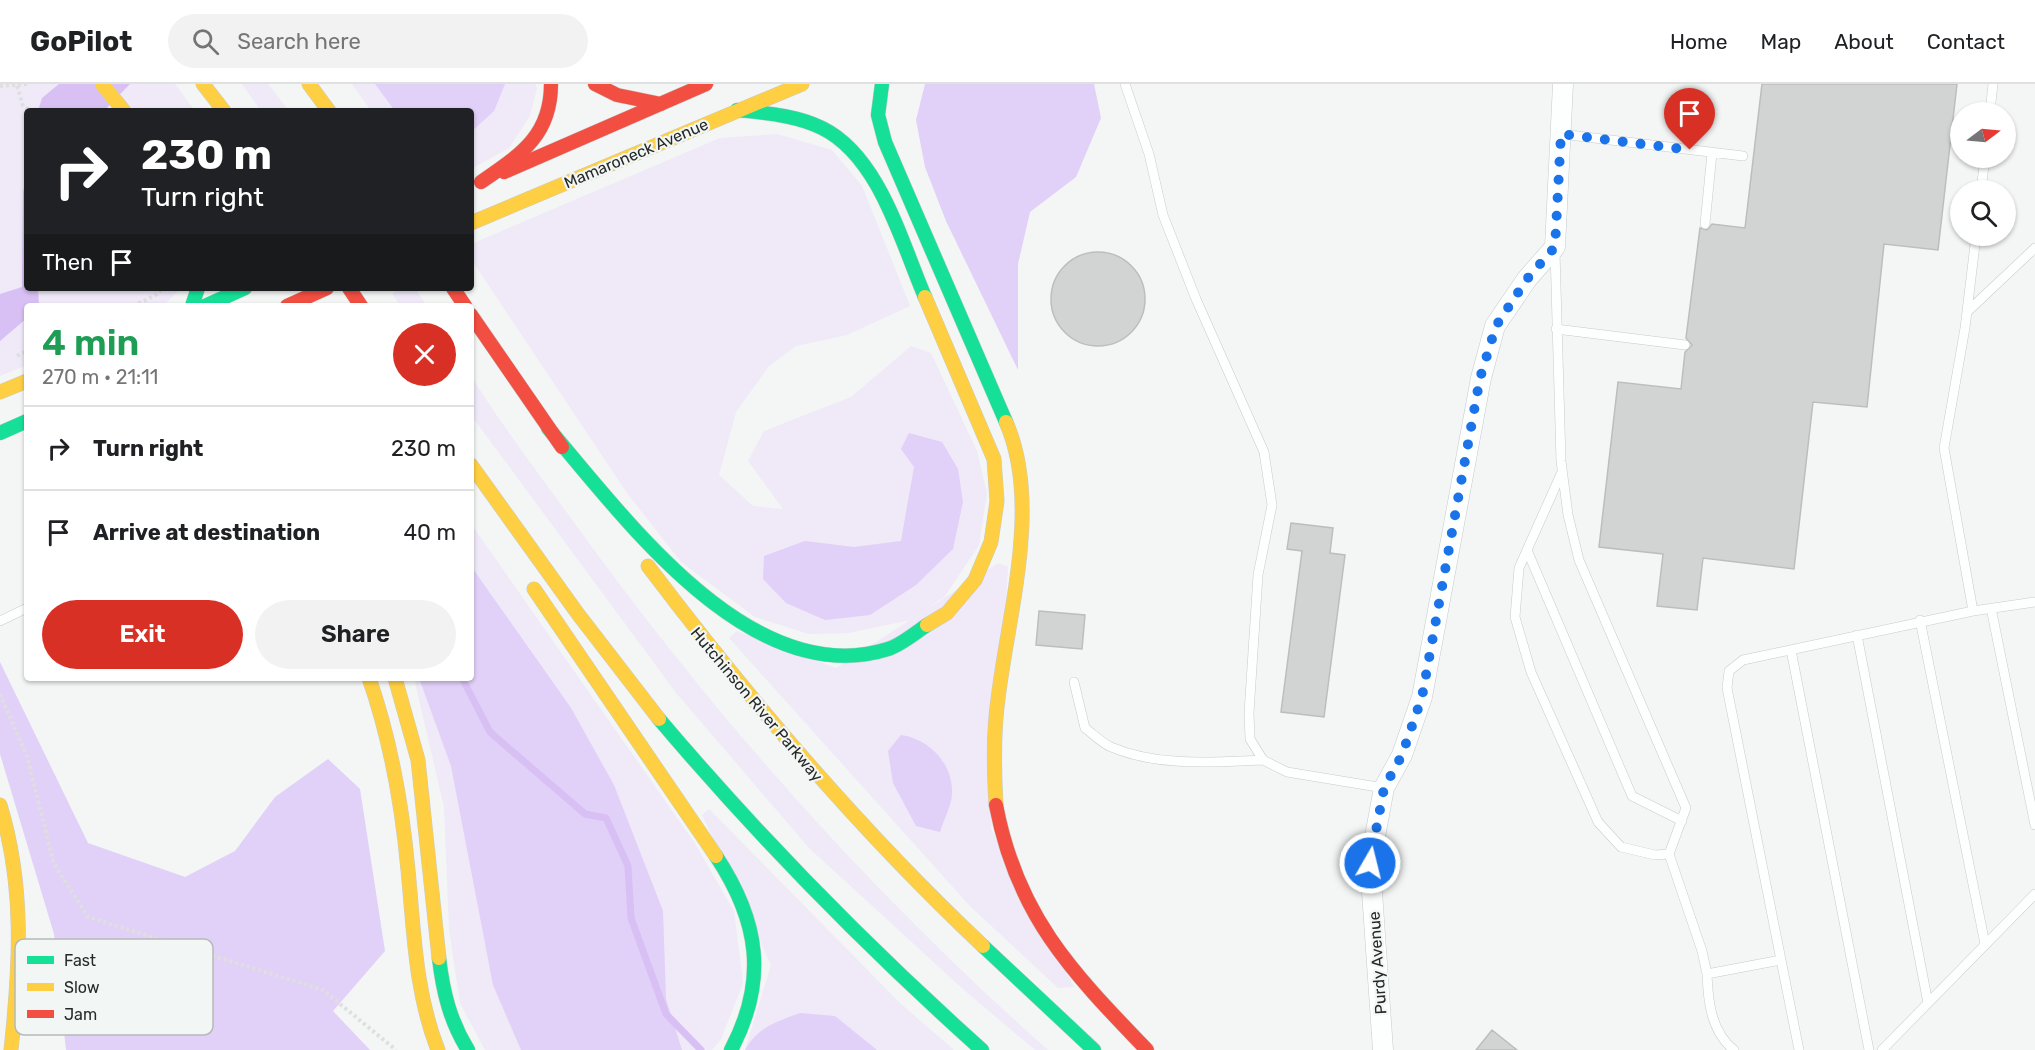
<!DOCTYPE html>
<html lang="en">
<head>
<meta charset="utf-8">
<style>
	:root { --surface:#fff; --page:#f2f2f2; --text:#202124; --muted:#757577; --line:#e0e0e0; --accent:#d93025 }
	body { margin:0; font-family:Rubik,sans-serif; background:var(--page); color:var(--text); height:100vh; display:flex; flex-direction:column; font-size:22px; white-space:nowrap }
	* { box-sizing:border-box; margin:0 }
	p { font-size:20px; color:var(--muted) }
	.icon { flex:none; width:33px; height:33px; fill:none; stroke:currentColor; stroke-width:2; stroke-linecap:round; stroke-linejoin:round }
	.map { position:relative; flex:1; overflow:hidden }
	.details { position:absolute; left:24px; top:219px; width:450px; height:378px; display:flex; flex-direction:column; background:var(--surface); border-radius:6px; box-shadow:0 2px 4px #0004 }
	.details>* { flex:none }
	.banner { position:absolute; left:24px; top:24px; width:450px; height:183px; border-radius:6px; box-shadow:0 2px 4px #0004; background:#202124; color:#fff; overflow:hidden }
	.needle { width:39px; rotate:74deg }
	.buttons { position:absolute; left:1950px; top:18px; display:grid; gap:12px }
	.buttons a { display:grid; place-items:center; width:66px; height:66px; border-radius:50%; background:var(--surface); box-shadow:0 2px 4px #0004; font-size:30px }
	.pin { position:absolute; display:grid; place-items:center; width:51px; height:51px; color:#fff; margin:-62px -26px; border-radius:50% 50% 50% 0; rotate:-45deg; box-shadow:0 0 6px #0007 }
	.pin .icon { rotate:45deg }
	.me { position:absolute; width:66px; margin:-33px; rotate:8deg; stroke-linejoin:round; filter:drop-shadow(0 0 4px #0008) }
	.turn { display:flex; align-items:center; gap:21px; height:126px; padding:0 18px; font-size:27px }
	.turn .icon { width:78px; height:78px; stroke-width:2.5 }
	.turn b { display:block; font-size:42px; line-height:51px }
	.then { display:flex; align-items:center; height:57px; padding:0 18px; background:#0003; gap:12px; font-size:22px }
	.round { display:grid; place-items:center; flex:none; width:63px; height:63px; border-radius:32px; background:var(--page) }
	.headline { display:flex; align-items:center; justify-content:space-between; height:102px; padding:0 18px }
	h1 { font-size:36px; font-weight:600; line-height:45px; color:#1e9e55 }
	.button { display:flex; gap:12px; margin-top:auto; padding:12px 18px }
	.button a { flex:1; height:69px; border-radius:36px; background:var(--accent); color:#fff; font-size:24px; font-weight:600; line-height:69px; text-align:center }
	.button a+a { background:var(--page); color:var(--text) }
	ul { padding:0; list-style:none }
	li { display:flex; align-items:center; gap:18px; height:84px; padding:0 18px; border-top:2px solid var(--line) }
	li div { flex:1 }
	li b { display:block; font-size:22px }
	li em { font-style:normal }
	header { display:flex; align-items:center; gap:36px; box-sizing:border-box; height:84px; padding:0 30px; background:var(--surface); border-bottom:2px solid var(--line) }
	header strong { font-size:28px }
	nav { display:flex; gap:33px; margin-inline-start:auto; font-size:21px }
	.search { width:420px; height:54px; background:var(--page); display:flex; align-items:center; gap:15px; box-sizing:border-box; padding:0 21px; border-radius:33px; color:var(--muted); font-size:22px }
	.map>svg:first-child { display:block }
	.green { fill:#efe9f8 }
	.forest { fill:#e1d0f8 }
	.water { fill:#d8c0f4 }
	.lines { fill:none; stroke-linecap:round; stroke-linejoin:round }
	.stream { stroke:#d8c0f4; stroke-width:7 }
	.building { fill:#d2d4d3; stroke:#bcbebd; stroke-width:1.5 }
	.lane-casing { stroke:#c8cbca; stroke-width:10 }
	.street-casing { stroke:#c8cbca; stroke-width:21 }
	.fast-casing { stroke:#c8cbca; stroke-width:15 }
	.slow-casing { stroke:#c8cbca; stroke-width:15 }
	.jam-casing { stroke:#c8cbca; stroke-width:15 }
	.path { stroke:#dfdfdf; stroke-width:4; stroke-dasharray:3 3; stroke-linecap:butt }
	.lane { stroke:#fdfefe; stroke-width:9 }
	.street { stroke:#fdfefe; stroke-width:20 }
	.fast { stroke:#16e098; stroke-width:14 }
	.slow { stroke:#ffcf43; stroke-width:14 }
	.jam { stroke:#f24e42; stroke-width:14 }
	.route { stroke:#1a73e8; stroke-width:10; stroke-dasharray:0 18 }
	.labels { text-anchor:middle; stroke-width:4.5; stroke-linejoin:round; paint-order:stroke }
	.street-label { font-size:16px; fill:#272928; stroke:#f2f7f5 }
	.key { fill:#f2f7f5; stroke:#b5b9b8; stroke-width:1.5 }
	.key-label { font-size:16px; fill:#272928 }
</style>
</head>
<body>
<header>
<strong>GoPilot</strong>
<div class="search"><svg class="icon" aria-label="search" viewBox="0 0 24 24"><circle cx="10" cy="10" r="6"/><path d="M15 15l6 6"/></svg>Search here</div>
<nav><a>Home</a><a>Map</a><a>About</a><a>Contact</a></nav>
</header>
<div class="map">
<svg width="2035" height="966" viewBox="0 0 2035 966">
	<rect width="100%" height="100%" fill="#f3f6f5"/>
	<path class="green" d="M 0,0 L 66,0 L 92,27 L 27,27 L 27,204 L 181,204 L 163,222 L 27,222 L 27,281 L 0,292 Z
		M 130,0 L 175,0 L 195,27 L 136,27 L 119,12 Z
		M 242,0 L 268,0 L 289,27 L 261,27 Z
		M 352,0 L 535,0 L 537,4 L 530,32 L 509,64 L 471,85 L 471,27 L 371,27 Z
		M 777,50 L 832,66 L 862,102 L 910,222 L 847,251 L 796,262 L 769,282 L 736,328 L 719,391 L 753,422 L 783,425 L 748,377 L 764,347 L 851,313 L 911,262 L 931,269 L 977,367 L 987,409 L 979,461 L 945,512 L 911,536 L 848,549 L 809,550 L 755,533 L 681,478 L 627,409 L 471,175 L 471,160 L 720,54 Z
		M 404,204 L 415,204 L 427,222 L 400,222 L 392,209 Z
		M 471,292 C 504,345 542,394 578,444 C 717,636 871,809 1048,966 L 1035,966 L 964,906 L 809,764 L 677,610 L 471,331 Z
		M 471,440 L 694,758 L 734,827 L 743,899 L 721,955 L 712,966 L 485,966 L 460,919 L 449,845 L 444,723 L 414,594 L 471,594 Z
		M 998,479 L 1008,483 L 991,745 L 1074,903 L 1058,904 L 969,821 L 729,554 L 737,547 L 836,584 Z
		M 709,725 L 900,919 L 954,966 L 745,966 L 771,881 L 702,731 Z"/>
	<path class="forest" d="M 375,0 L 505,0 L 494,27 L 471,48 L 471,27 L 395,27 Z
		M 925,0 L 1094,0 L 1101,34 L 1076,93 L 1030,128 L 1018,180 L 1018,286 L 946,137 L 925,83 L 916,36 Z
		M 909,349 L 942,358 L 958,385 L 963,418 L 953,465 L 916,501 L 870,531 L 825,536 L 786,519 L 763,495 L 764,472 L 805,457 L 854,463 L 901,457 L 914,383 L 901,365 Z
		M 471,482 L 571,624 L 614,701 L 663,827 L 666,915 L 682,966 L 521,966 L 493,901 L 451,682 L 419,594 L 471,594 Z
		M 0,578 L 88,759 L 185,793 L 235,767 L 275,713 L 328,675 L 360,705 L 385,867 L 333,927 L 370,966 L 66,966 L 54,850 L 0,670 Z
		M 901,651 C 930,655 954,681 952,711 C 951,723 943,737 940,748 L 916,742 L 893,699 L 888,667 Z
		M 800,929 L 835,932 L 877,966 L 745,966 C 758,943 776,938 800,929 Z"/>
	<path class="water" d="M 59,0 L 130,0 L 104,27 L 38,27 L 42,14 Z
		M 27,84 L 27,204 L 38,204 L 39,222 L 27,222 L 27,234 L 0,257 L 0,210 L 22,203 L 23,109 Z"/>
	<g class="lines">
		<path class="stream" d="M 462,594 L 490,648 L 585,730 L 606,734 L 628,782 L 631,834 L 666,930 L 701,966"/>
	</g>
	<path class="building" d="M 1762,0 L 1957,0 L 1938,166 L 1884,160 L 1867,323 L 1813,318 L 1794,485 L 1703,474 L 1697,526 L 1657,522 L 1663,470 L 1599,463 L 1618,298 L 1681,305 L 1685,268 L 1692,261 L 1686,254 L 1700,144 L 1707,146 L 1712,140 L 1745,144 Z
		M1051 215a47 47 0 1 1 94 0a47 47 0 1 1-94 0Z
		M 1291,439 L 1333,444 L 1330,469 L 1345,471 L 1324,633 L 1281,628 L 1302,467 L 1287,465 Z
		M 1039,527 L 1085,531 L 1082,565 L 1036,561 Z
		M 1492,946 L 1517,966 L 1476,966 Z"/>
	<g class="lines">
		<defs>
			<path id="lane" d="M 1125,0 L 1149,70 L 1163,131 L 1196,215 L 1264,368 L 1272,421 L 1258,491 L 1249,629 L 1250,655 L 1263,676 L 1287,688 L 1384,704
				M 1990,28 L 1993,0
				M 1561,50 L 1743,72
				M 1981,106 L 1985,74
				M 1705,140 L 1712,69
				M 1555,167 L 1561,377 L 1568,431 L 1579,476 L 1686,724 L 1669,770 L 1702,867 L 1707,890 L 1781,876 L 1727,604 L 1729,587 L 1743,576 L 1973,527 L 1944,364 L 1965,244 L 1976,152
				M 1967,228 L 2035,164
				M 1556,245 L 1685,261
				M 1561,390 L 1519,484 L 1515,533 L 1531,588 L 1598,738 L 1621,763 L 1655,771 L 1669,770
				M 1527,466 L 1632,712 L 1682,737
				M 1991,524 L 2035,741
				M 1973,527 L 2035,518
				M 1920,536 L 1985,860
				M 0,537 L 27,524
				M 1857,551 L 1928,919
				M 1791,566 L 1869,966
				M 1074,598 L 1085,644 C 1093,650 1102,659 1111,663 C 1158,683 1213,678 1263,676
				M 1781,876 L 1799,966
				M 1707,890 C 1708,917 1711,948 1734,966
				M 1882,966 L 2035,810"/>
			<path id="street" d="M 1383,966 L 1370,779 L 1384,704 L 1402,671 L 1422,613 L 1481,294 L 1495,242 L 1527,195 L 1555,163 L 1563,0"/>
			<path id="fast" d="M 882,0 L 878,31 L 885,58 L 1006,338
				M 737,26 C 765,29 796,31 822,44 C 879,72 901,157 925,213
				M 192,222 L 198,204
				M 205,222 L 245,204
				M 548,344 C 625,434 751,608 888,565 C 901,561 915,549 927,541
				M 0,349 L 27,337
				M 659,635 C 759,753 867,863 982,966
				M 716,772 C 759,837 768,896 731,966
				M 983,862 L 1094,966
				M 439,874 C 443,908 450,937 468,966"/>
			<path id="slow" d="M 102,0 L 124,27
				M 203,0 L 224,27
				M 309,0 L 329,27
				M 471,139 L 802,0
				M 925,213 L 994,375 L 997,417 L 991,458 L 975,496 L 947,529 L 927,541
				M 0,308 L 27,297
				M 471,381 L 578,530 L 659,635
				M 648,482 C 750,617 860,746 983,862
				M 534,505 L 716,772
				M 369,594 C 391,657 402,720 408,786 C 414,847 415,908 438,966
				M 395,594 L 418,676 L 439,874
				M 0,721 C 25,803 20,882 11,966
				M 996,721 C 994,685 993,651 998,615 C 1008,530 1042,420 1006,338"/>
			<path id="jam" d="M 595,0 L 617,11 L 661,20
				M 504,88 L 706,0
				M 481,98 C 520,71 551,52 551,0
				M 349,204 L 361,222
				M 453,204 L 465,222
				M 287,222 L 327,204
				M 471,231 L 562,363
				M 996,721 C 1017,832 1072,888 1147,966"/>
		</defs>
		<use href="#lane" class="lane-casing"/>
		<use href="#street" class="street-casing"/>
		<use href="#fast" class="fast-casing"/>
		<use href="#slow" class="slow-casing"/>
		<use href="#jam" class="jam-casing"/>
		<path class="path" d="M 0,2 L 28,0
			M 17,2 L 23,22 L 31,27
			M 133,222 L 156,211 L 162,204
			M 17,272 L 27,267
			M 0,610 L 27,672 L 54,780 L 88,833 L 323,906 L 396,966"/>
		<use href="#lane" class="lane"/>
		<use href="#street" class="street"/>
		<use href="#fast" class="fast"/>
		<use href="#slow" class="slow"/>
		<use href="#jam" class="jam"/>
	</g>
	<g class="lines">
		<path class="route" d="M 1370,779 L 1384,704 L 1402,671 L 1422,613 L 1480,294 L 1496,242 L 1527,195 L 1555,163 L 1561,50 L 1690,66"/>
	</g>
	<g class="labels">
		<g class="street-label">
			<text transform="translate(636 69) rotate(-23)" y="6">Mamaroneck Avenue</text>
			<text transform="translate(757 620) rotate(50)" y="6">Hutchinson River Parkway</text>
			<text transform="translate(1377 879) rotate(-94)" y="6">Purdy Avenue</text>
		</g>
	</g>
	<rect x="15" y="855" width="198" height="96" rx="9" class="key"/>
	<rect x="27" y="872" width="27" height="8" fill="#16e098"/>
	<rect x="27" y="899" width="27" height="8" fill="#ffcf43"/>
	<rect x="27" y="926" width="27" height="8" fill="#f24e42"/>
	<g class="key-label">
		<text x="64" y="882">Fast</text>
		<text x="64" y="909">Slow</text>
		<text x="64" y="936">Jam</text>
	</g>
</svg>
<div class="buttons">
<a><svg class="needle" viewBox="-14 -14 28 28"><path d="M0-13l5 13h-10z" fill="#e53935"/><path d="M0 13l5-13h-10z" fill="#757577"/></svg></a>
<a><svg class="icon" aria-label="search" viewBox="0 0 24 24"><circle cx="10" cy="10" r="6"/><path d="M15 15l6 6"/></svg></a>
</div>
<div class="pin" style="left:1690px;top:66px;background:#d93025"><svg class="icon" aria-label="arrive" viewBox="0 0 24 24"><path d="M6 21V4h12l-3 4 3 4H6"/></svg></div>
<svg class="me" style="left:1370px;top:779px" viewBox="-20 -20 40 40"><circle r="17" fill="#1a73e8" stroke="#fff" stroke-width="3"/><path d="M0-11L8 9 0 5-8 9z" fill="#fff"/></svg>
<div class="banner">
<div class="turn"><svg class="icon" aria-label="right" viewBox="0 0 24 24"><path d="M7 20v-9h11M14 6l5 5-5 5"/></svg><div><b>230 m</b>Turn right</div></div>
<div class="then">Then<svg class="icon" aria-label="arrive" viewBox="0 0 24 24"><path d="M6 21V4h12l-3 4 3 4H6"/></svg></div>
</div>
<section class="details">
<div class="headline"><div><h1>4 min</h1><p>270 m · 21:11</p></div><a class="round" style="background:#d93025;color:#fff"><svg class="icon" aria-label="close" viewBox="0 0 24 24"><path d="M6 6l12 12M18 6L6 18"/></svg></a></div>
<ul>
<li><svg class="icon" aria-label="right" viewBox="0 0 24 24"><path d="M7 20v-9h11M14 6l5 5-5 5"/></svg><div><b>Turn right</b></div><em>230 m</em></li>
<li><svg class="icon" aria-label="arrive" viewBox="0 0 24 24"><path d="M6 21V4h12l-3 4 3 4H6"/></svg><div><b>Arrive at destination</b></div><em>40 m</em></li>
</ul>
<div class="button"><a>Exit</a><a>Share</a></div>
</section>
</div>
</body>
</html>
